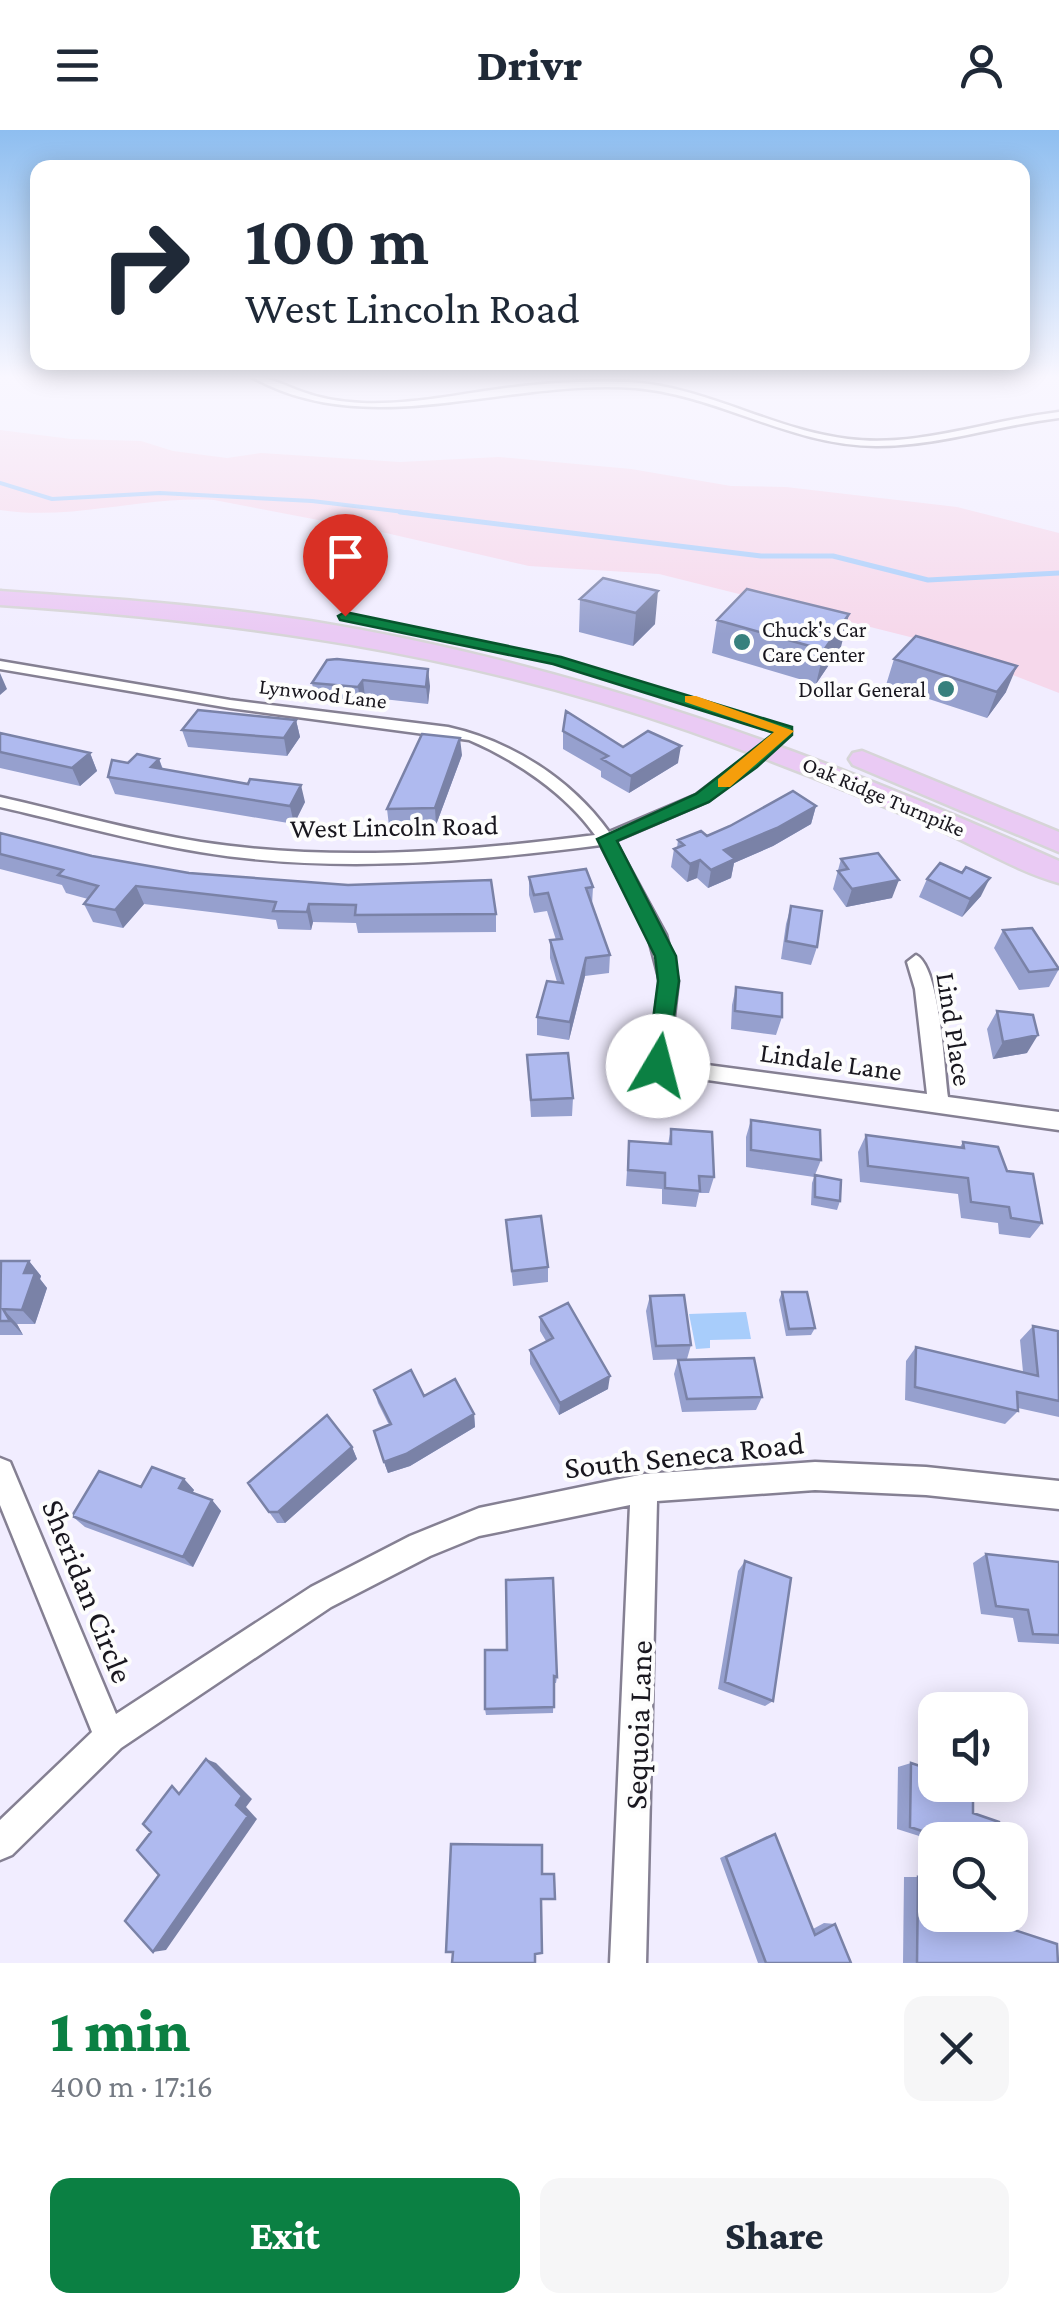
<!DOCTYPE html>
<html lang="en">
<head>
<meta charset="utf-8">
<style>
	:root { --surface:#fff; --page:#f6f6f7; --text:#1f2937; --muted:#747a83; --accent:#0b8043 }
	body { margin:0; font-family:"Crimson Pro",serif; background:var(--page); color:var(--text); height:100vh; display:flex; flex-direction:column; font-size:38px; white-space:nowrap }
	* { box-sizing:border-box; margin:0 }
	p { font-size:32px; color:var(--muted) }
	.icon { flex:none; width:55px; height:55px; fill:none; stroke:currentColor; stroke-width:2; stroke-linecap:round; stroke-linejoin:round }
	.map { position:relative; height:1833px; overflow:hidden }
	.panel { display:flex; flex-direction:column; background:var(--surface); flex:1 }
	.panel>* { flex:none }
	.hud { position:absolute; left:30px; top:30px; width:1000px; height:210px; border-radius:20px; box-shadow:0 5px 25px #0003; background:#fff; color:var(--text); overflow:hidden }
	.tools { position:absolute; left:918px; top:1562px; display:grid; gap:20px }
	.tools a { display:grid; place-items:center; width:110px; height:110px; border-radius:20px; background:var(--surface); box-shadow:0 5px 25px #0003; font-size:50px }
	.pin { position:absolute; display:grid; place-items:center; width:85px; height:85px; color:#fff; margin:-102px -42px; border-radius:50% 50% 50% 0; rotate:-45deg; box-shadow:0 0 10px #0007 }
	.pin .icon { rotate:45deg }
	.me { position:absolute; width:110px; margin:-55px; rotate:8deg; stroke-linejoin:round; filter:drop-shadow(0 0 8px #0008) }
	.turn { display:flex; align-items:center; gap:35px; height:210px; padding:0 50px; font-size:45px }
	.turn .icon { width:130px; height:130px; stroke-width:2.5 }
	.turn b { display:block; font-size:70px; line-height:85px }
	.round { display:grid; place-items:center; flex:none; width:105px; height:105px; border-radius:20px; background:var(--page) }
	.headline { display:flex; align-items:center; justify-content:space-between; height:170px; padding:0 50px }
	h1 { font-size:60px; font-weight:800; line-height:75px; color:var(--accent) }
	.cta { display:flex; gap:20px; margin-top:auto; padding:20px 50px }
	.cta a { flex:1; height:115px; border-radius:20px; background:var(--accent); color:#fff; font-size:40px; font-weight:800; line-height:115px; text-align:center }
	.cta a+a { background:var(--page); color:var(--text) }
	header { display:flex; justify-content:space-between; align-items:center; height:130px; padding:0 50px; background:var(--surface); font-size:45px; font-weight:800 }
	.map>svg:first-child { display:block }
	.green { fill:#f6d8eb }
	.water { fill:#a8cdfb }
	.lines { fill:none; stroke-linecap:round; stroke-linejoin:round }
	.stream-far1 { stroke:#a8cdfb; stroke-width:4 }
	.stream { stroke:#a8cdfb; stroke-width:5 }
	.street-casing { stroke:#858093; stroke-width:5 }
	.highway-casing { stroke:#d6d5d7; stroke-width:5 }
	.street { fill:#fff; fill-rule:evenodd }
	.highway { fill:#eacaf4; fill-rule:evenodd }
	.wall { fill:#96a0ce }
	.shaded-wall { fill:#7a82a7 }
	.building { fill:#afbaef; stroke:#7a82a7; stroke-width:2.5 }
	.route { fill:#0b8043; stroke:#07532c; stroke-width:2.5 }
	.slow { fill:#f59e0b }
	.poi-dot { fill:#37807d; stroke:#fdfdfd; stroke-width:4 }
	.labels { text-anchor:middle; stroke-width:8; stroke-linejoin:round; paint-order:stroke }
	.far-poi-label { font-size:22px; fill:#19171f; stroke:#fdfdfd; text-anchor:start }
	.far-street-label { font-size:22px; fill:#19171f; stroke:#fdfdfd }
	.street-label { font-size:28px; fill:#19171f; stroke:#fdfdfd }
	.near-street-label { font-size:32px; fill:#19171f; stroke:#fdfdfd }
</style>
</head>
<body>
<header><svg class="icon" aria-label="menu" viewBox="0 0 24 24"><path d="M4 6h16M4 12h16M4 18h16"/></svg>Drivr<svg class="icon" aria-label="person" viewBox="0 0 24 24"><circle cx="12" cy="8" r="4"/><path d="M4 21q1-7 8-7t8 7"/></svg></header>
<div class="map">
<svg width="1059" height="1833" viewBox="0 0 1059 1833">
	<rect width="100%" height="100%" fill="#f1edff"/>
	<path class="green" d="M 0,300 L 71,309 L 141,311 L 173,321 L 227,328 L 261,323 L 400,332 L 499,327 L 631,339 L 731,356 L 786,357 L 957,377 L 1059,403 L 1059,563 L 926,511 L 659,444 L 529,436 L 386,403 L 214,370 C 142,366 73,391 0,380 Z"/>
	<path class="water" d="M 746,1182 L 751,1209 L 710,1210 L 710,1218 L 696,1219 L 689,1184 Z"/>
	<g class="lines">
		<path class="stream-far1" d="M 0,353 L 52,369 L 160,363 L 312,371 L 421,384"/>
		<path class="stream" d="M 400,382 L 761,426 L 833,426 L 928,450 L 1059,443"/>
		<defs>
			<path id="street" d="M 252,247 C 270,247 285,256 303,262 C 322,269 342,272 362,273 C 408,275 453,265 499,259 C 541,253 585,250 628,252 C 706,256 772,300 848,309 C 919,318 989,290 1059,282 L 1059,288 C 999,295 939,316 878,316 C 793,317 719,265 635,258 C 508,248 368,313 252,247 Z
				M 0,531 L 230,570 L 448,597 C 511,611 571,649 609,702 L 696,665 L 762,615 L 772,615 L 772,621 L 708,671 L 615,711 L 666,805 L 678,851 L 669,930 L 927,964 L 915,859 L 907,832 L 916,825 C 940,836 944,939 948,967 L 1059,982 L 1059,1000 L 651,942 L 648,936 L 660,851 L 648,805 L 601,715 C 468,732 333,744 200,722 C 133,711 66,692 0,677 L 0,667 C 66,682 133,701 201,712 C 332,732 464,722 595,705 C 566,664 516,630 469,610 L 230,578 L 0,539 Z
				M 0,1328 L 10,1332 L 116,1584 L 311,1457 L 410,1406 L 479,1378 L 644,1344 L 815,1332 L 926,1337 L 1059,1351 L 1059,1379 L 926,1365 L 815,1360 L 657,1371 L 646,1833 L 610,1833 L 630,1375 L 479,1406 L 430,1426 L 331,1477 L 121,1618 L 12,1725 L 0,1730 L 0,1690 L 92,1602 L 0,1375 Z"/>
			<path id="highway" d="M 0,461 C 103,468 207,475 310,491 C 571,533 819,623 1059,731 L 1059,753 C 1016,741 975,715 935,698 C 854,663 772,630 689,601 C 463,522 237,491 0,475 Z
				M 862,621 L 1059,702 L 1059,722 L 853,635 L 849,629 L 853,623 Z"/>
		</defs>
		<use href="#street" class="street-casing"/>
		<use href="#highway" class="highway-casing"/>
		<use href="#street" class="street"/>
		<use href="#highway" class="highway"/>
	</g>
	<path class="wall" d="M 603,448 L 655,494 L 633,516 L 579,502 L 580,469 Z
		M 717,490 L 841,517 L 816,554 L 712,523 Z
		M 894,529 L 1006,562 L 987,588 L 886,555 Z
		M 327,530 L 430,556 L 428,574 L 365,567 L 361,575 L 315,570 L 312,553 Z
		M 296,590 L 300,607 L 287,626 L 188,617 L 182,600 Z
		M 563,601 L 623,617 L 678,633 L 629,663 L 601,647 L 601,641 L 563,619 Z
		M 0,603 L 90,623 L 97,641 L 80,656 L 0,638 Z
		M 462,625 L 436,695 L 389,696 L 387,679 Z
		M 159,629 L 163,639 L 305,672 L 294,694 L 115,664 L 108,647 L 128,633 Z
		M 816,676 L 811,694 L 773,716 L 734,733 L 731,748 L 708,758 L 697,748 L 687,752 L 671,737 L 674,719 L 677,718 L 678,710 L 707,706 Z
		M 0,703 L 92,726 L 189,743 L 496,784 L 496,802 L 358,803 L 356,793 L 313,792 L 311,800 L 278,799 L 276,790 L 144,774 L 123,798 L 93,792 L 84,774 L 88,769 L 66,763 L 62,755 L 0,739 Z
		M 841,729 L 892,768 L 846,777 L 833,759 Z
		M 529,747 L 593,757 L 592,775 L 610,825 L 609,843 L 585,846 L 569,910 L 537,905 L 537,887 L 557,852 L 550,828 L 550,810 L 556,810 L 547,781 L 534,783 L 529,765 Z
		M 927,749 L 981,766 L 962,787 L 919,767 Z
		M 791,776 L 817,817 L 811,835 L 781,829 L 786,794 Z
		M 1003,800 L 1059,839 L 1049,857 L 1019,860 L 994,818 Z
		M 736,857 L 782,887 L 776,905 L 731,899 L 732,875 Z
		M 997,881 L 1027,923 L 993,929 L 987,899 Z
		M 527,925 L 573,968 L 572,986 L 531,987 Z
		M 751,990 L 821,1030 L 815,1045 L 840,1071 L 837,1080 L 811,1075 L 812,1053 L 814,1047 L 746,1037 L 746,1007 Z
		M 671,999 L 714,1047 L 709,1063 L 699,1063 L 696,1077 L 662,1074 L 662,1059 L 626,1056 L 629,1011 L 668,1014 Z
		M 866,1005 L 960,1017 L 963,1012 L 1007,1041 L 1042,1093 L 1030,1108 L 999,1104 L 998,1093 L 961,1088 L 958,1064 L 860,1052 L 858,1022 Z
		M 506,1090 L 548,1137 L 548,1152 L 513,1156 Z
		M 29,1131 L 41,1146 L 40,1149 L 47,1158 L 35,1194 L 17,1194 L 23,1205 L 0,1205 L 0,1133 Z
		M 782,1162 L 815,1198 L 811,1205 L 786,1206 L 779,1170 Z
		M 650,1166 L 691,1215 L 687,1229 L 653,1230 L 646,1181 Z
		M 540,1187 L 608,1259 L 559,1285 L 530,1234 L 530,1220 L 546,1211 L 540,1201 Z
		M 1033,1196 L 1059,1212 L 1059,1287 L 1018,1278 L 1018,1281 L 1005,1294 L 905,1270 L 906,1231 L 916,1217 L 1023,1242 L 1020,1210 Z
		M 678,1230 L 762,1267 L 756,1280 L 682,1282 L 674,1244 Z
		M 374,1260 L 424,1266 L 474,1284 L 475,1297 L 410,1336 L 388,1343 L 384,1332 L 389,1295 L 378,1273 Z
		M 352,1317 L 357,1329 L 285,1393 L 277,1393 L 248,1353 Z
		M 184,1349 L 194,1360 L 192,1363 L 212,1370 L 221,1381 L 193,1437 L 85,1397 L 72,1386 L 141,1357 Z
		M 986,1424 L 1059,1432 L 1059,1514 L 1018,1512 L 1013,1488 L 981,1484 L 973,1433 Z
		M 745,1431 L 773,1571 L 765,1576 L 718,1559 L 738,1441 Z
		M 485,1520 L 557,1547 L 556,1553 L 554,1553 L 553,1583 L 486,1585 L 485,1579 Z
		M 911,1633 L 973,1683 L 999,1710 L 935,1710 L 935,1711 L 897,1699 L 898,1637 Z
		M 775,1704 L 813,1799 L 824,1793 L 835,1794 L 851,1833 L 758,1833 L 720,1728 L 767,1706 Z
		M 904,1747 L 918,1747 L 935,1785 L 1058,1833 L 903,1833 Z"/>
	<path class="shaded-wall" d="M 658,461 L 655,494 L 633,516 L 636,483 Z
		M 849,484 L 841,517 L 816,554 L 824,520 Z
		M 1017,536 L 1006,562 L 987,588 L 997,562 Z
		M 428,539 L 430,556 L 428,574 L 426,557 Z
		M 0,543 L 7,559 L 0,565 Z
		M 363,550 L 365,567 L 361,575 L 358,557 Z
		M 296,590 L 300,607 L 287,626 L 284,608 Z
		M 460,608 L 462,625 L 436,695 L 435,678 Z
		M 681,616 L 678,633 L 629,663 L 631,646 Z
		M 90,623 L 97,641 L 80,656 L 72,638 Z
		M 159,629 L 165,647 L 151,637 Z
		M 301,655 L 305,672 L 294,694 L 290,676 Z
		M 816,676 L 811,694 L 773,716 L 734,733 L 731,748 L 708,758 L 711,740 L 724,720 Z
		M 700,730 L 697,748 L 687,752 L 690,734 Z
		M 990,748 L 981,766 L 962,787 L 970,769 Z
		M 899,750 L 892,768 L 846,777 L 852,759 Z
		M 136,756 L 144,774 L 123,798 L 115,780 Z
		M 309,774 L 313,792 L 311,800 L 307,782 Z
		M 586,828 L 585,846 L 569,910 L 570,892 Z
		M 1038,905 L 1027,923 L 993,929 L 1003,912 Z
		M 29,1131 L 41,1146 L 40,1149 L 47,1158 L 35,1194 L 22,1180 L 24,1143 Z
		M 3,1179 L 17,1194 L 23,1205 L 10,1191 Z
		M 610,1246 L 608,1259 L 559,1285 L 560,1273 Z
		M 474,1284 L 475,1297 L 410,1336 L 388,1343 L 384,1332 Z
		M 352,1317 L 357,1329 L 285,1393 L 278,1382 Z
		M 184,1349 L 194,1360 L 189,1369 L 179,1358 Z
		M 212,1370 L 221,1381 L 193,1437 L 183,1427 Z
		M 206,1629 L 216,1633 L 252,1669 L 246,1677 L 257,1689 L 166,1820 L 153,1822 Z"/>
	<path class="building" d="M 603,448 L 658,461 L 636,483 L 580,469 Z
		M 747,459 L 849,484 L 824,520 L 717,490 Z
		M 916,506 L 1017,536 L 997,562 L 894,529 Z
		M 337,529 L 428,539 L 426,557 L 363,550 L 358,557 L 312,553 L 327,530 Z
		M 198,580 L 296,590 L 284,608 L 182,600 Z
		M 566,581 L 623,617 L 648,601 L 681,616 L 631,646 L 602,629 L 608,626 L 563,601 Z
		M 0,603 L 90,623 L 72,638 L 0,622 Z
		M 422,604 L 460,608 L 435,678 L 387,679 Z
		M 137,624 L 159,629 L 151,637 L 248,654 L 250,649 L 301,655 L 290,676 L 108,647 L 112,630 L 128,633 Z
		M 793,661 L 816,676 L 777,698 L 724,720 L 735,729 L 711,740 L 700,730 L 690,734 L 674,719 L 684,715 L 678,710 L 701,701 L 707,706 L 730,696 Z
		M 0,703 L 92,726 L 189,743 L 348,755 L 491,750 L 496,784 L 355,785 L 356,775 L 309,774 L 307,782 L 273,781 L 276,772 L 136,756 L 115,780 L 84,774 L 98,756 L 58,745 L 63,740 L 0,724 Z
		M 878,723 L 899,750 L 852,759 L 838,741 L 848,739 L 841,729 Z
		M 940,733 L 962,743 L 966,737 L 990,748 L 970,769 L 927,749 Z
		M 586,739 L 593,757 L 586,758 L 610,825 L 586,828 L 570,892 L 537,887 L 547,851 L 563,853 L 550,810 L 562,809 L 548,763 L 534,765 L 529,747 Z
		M 791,776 L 822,781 L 817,817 L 786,811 Z
		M 1032,798 L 1059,839 L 1029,842 L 1003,800 Z
		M 736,857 L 782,863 L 782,887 L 735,881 Z
		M 997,881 L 1033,885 L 1038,905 L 1003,912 Z
		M 568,923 L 573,968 L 531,970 L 527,925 Z
		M 751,990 L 820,1000 L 821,1030 L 751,1020 Z
		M 671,999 L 712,1002 L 714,1047 L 699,1046 L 700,1061 L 665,1058 L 665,1043 L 628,1040 L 629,1011 L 671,1014 Z
		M 866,1005 L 964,1018 L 963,1012 L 998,1017 L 1007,1041 L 1033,1044 L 1042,1093 L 1011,1088 L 1009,1077 L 971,1072 L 968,1048 L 868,1036 Z
		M 815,1045 L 841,1050 L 840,1071 L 815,1067 Z
		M 541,1086 L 548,1137 L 512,1141 L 506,1090 Z
		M 1,1131 L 29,1131 L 24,1143 L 35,1143 L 22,1180 L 3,1179 L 10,1191 L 0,1191 Z
		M 782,1162 L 807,1162 L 815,1198 L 789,1199 Z
		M 684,1165 L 691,1215 L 656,1216 L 650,1166 Z
		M 568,1173 L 610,1246 L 560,1273 L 530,1220 L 553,1208 L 540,1187 Z
		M 1033,1196 L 1058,1201 L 1059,1271 L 1017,1262 L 1018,1281 L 915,1257 L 916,1217 L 1038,1246 Z
		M 754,1228 L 762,1267 L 687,1269 L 678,1230 Z
		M 411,1240 L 424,1266 L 455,1249 L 474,1284 L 406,1324 L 384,1332 L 374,1301 L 391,1294 L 374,1260 Z
		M 327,1285 L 352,1317 L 278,1382 L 269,1382 L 248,1353 Z
		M 152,1337 L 184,1349 L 179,1358 L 212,1370 L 183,1427 L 72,1386 L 99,1341 L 141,1357 Z
		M 986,1424 L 1059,1432 L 1059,1505 L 1033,1504 L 1028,1480 L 996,1476 Z
		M 745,1431 L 791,1448 L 773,1571 L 725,1552 Z
		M 553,1448 L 557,1547 L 554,1546 L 554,1577 L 485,1579 L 485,1520 L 507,1520 L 506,1450 Z
		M 206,1629 L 242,1666 L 236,1675 L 248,1686 L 153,1822 L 125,1791 L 159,1745 L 137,1720 L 151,1702 L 143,1694 L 172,1656 L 179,1664 Z
		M 911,1633 L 935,1641 L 935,1655 L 973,1655 L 973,1683 L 999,1692 L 999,1710 L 949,1710 L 910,1697 Z
		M 775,1704 L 815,1805 L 835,1794 L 851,1833 L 766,1833 L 726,1727 Z
		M 451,1714 L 542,1715 L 542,1744 L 554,1744 L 555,1769 L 541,1769 L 542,1823 L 535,1824 L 535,1833 L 452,1833 L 453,1822 L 446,1822 Z
		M 918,1747 L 935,1752 L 935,1785 L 969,1785 L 1057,1814 L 1058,1833 L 917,1833 Z"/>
	<linearGradient id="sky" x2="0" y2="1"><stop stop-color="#8ebef0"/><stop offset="0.49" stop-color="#f9f7ff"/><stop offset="1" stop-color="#f9f7ff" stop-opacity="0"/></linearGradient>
	<rect width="1059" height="504" fill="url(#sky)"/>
	<path class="route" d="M 345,482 L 561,527 L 792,597 L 792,605 L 757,637 L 709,672 L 617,711 L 676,826 L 679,851 L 666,943 L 658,946 L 647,936 L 658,851 L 655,826 L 597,709 L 696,664 L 774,603 L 553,534 L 340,490 L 338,486 Z"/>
	<path class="slow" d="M 685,566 L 696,566 L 794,601 L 730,657 L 718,657 L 718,649 L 774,602 L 685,572 Z"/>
	<g class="poi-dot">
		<circle cx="742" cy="512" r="10"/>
		<circle cx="946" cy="559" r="10"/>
	</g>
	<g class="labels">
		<g class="far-poi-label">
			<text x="762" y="507">Chuck's Car<tspan x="762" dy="25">Care Center</tspan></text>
			<text x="926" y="567" text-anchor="end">Dollar General</text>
		</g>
		<g class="far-street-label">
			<text transform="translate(323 563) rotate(7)" y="8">Lynwood Lane</text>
			<text transform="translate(884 666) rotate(23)" y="8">Oak Ridge Turnpike</text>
		</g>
		<g class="street-label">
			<text transform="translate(394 696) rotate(-1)" y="10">West Lincoln Road</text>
			<text transform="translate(955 899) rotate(81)" y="10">Lind Place</text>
			<text transform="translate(831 931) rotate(8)" y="10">Lindale Lane</text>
		</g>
		<g class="near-street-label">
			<text transform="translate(684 1325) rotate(-6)" y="11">South Seneca Road</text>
			<text transform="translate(88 1461) rotate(68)" y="11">Sheridan Circle</text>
			<text transform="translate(638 1595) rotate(-88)" y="11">Sequoia Lane</text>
		</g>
	</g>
</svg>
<div class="tools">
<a><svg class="icon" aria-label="sound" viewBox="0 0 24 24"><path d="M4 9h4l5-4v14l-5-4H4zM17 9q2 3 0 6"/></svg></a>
<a><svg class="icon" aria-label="search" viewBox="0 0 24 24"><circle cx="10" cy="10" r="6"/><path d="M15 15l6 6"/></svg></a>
</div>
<div class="pin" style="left:345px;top:486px;background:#d93025"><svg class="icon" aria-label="arrive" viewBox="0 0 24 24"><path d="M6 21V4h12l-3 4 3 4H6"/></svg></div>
<svg class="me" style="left:658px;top:936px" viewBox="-20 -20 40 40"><circle r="19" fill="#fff"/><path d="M0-13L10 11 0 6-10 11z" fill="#0b8043"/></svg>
<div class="hud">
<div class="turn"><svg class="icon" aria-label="right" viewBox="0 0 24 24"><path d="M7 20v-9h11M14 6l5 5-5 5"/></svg><div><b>100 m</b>West Lincoln Road</div></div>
</div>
</div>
<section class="panel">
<div class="headline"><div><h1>1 min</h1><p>400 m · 17:16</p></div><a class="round"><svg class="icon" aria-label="close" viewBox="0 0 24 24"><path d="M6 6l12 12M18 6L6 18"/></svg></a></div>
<div class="cta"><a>Exit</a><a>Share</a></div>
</section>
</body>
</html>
